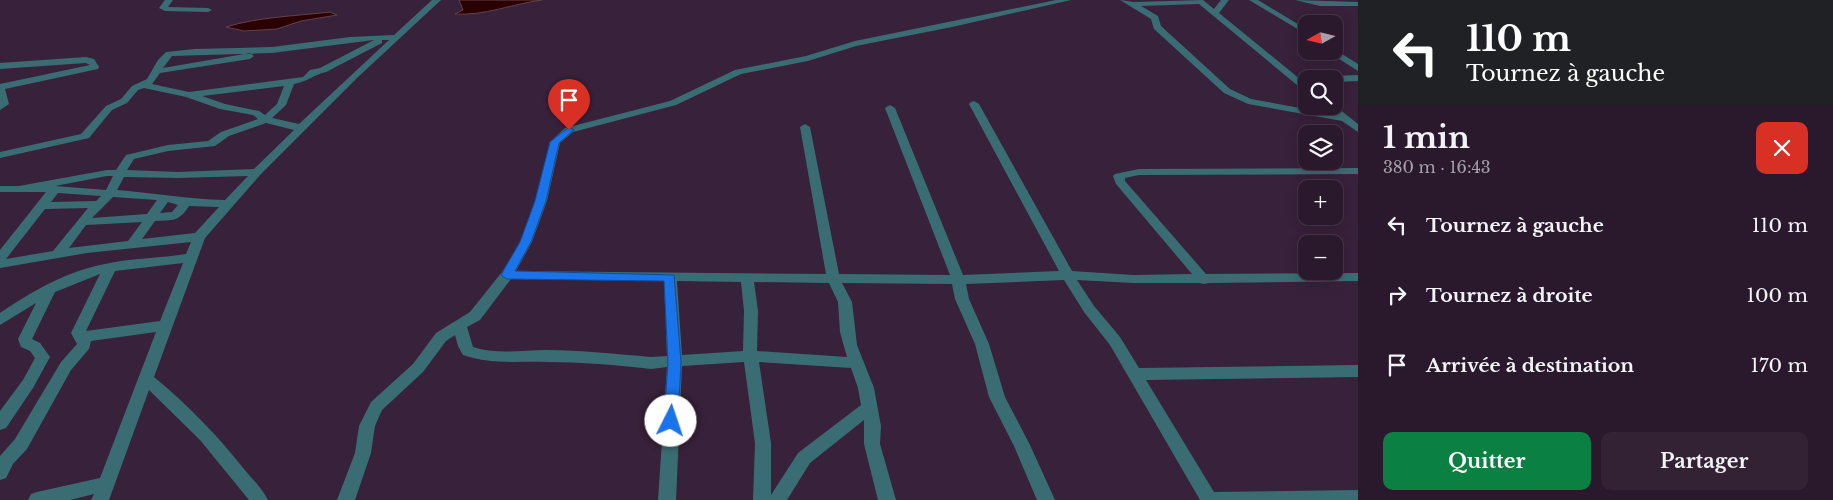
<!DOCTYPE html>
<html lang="fr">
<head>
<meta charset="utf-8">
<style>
	:root { --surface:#2a192c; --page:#322234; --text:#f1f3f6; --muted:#a5a0a9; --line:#463848; --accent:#0b8043 }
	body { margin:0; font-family:"Libre Baskerville",serif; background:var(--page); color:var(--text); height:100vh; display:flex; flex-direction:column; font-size:19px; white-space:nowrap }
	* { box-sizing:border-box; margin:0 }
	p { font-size:16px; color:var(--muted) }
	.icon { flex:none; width:28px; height:28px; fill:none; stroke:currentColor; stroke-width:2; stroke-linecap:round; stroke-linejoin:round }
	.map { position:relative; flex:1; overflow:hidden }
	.drawer { display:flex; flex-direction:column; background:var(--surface); width:475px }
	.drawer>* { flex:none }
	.hud { background:#202124; color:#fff; overflow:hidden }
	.needle { width:32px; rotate:262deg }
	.controls { position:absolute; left:1298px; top:15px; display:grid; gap:10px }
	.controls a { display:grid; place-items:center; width:45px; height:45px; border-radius:10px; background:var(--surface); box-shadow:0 2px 12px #0003,0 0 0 1px var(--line); font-size:25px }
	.pin { position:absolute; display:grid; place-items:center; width:42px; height:42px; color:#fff; margin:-51px -21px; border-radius:50% 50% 50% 0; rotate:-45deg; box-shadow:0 0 5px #0007 }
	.pin .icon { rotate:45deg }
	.me { position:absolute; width:55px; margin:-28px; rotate:4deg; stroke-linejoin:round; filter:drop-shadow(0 0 4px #0008) }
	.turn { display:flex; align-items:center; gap:18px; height:105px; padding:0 25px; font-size:22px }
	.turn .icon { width:65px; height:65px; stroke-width:2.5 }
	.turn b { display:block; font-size:35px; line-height:42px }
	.round { display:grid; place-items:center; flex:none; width:52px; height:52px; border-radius:10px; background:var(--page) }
	.head { display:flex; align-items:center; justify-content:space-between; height:85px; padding:0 25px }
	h1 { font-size:30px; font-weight:700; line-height:38px }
	.button { display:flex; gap:10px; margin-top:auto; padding:10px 25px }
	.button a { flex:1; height:58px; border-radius:10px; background:var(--accent); color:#fff; font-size:20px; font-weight:700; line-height:58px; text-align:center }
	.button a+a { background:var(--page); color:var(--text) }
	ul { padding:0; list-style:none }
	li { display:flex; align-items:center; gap:15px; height:70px; padding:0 25px }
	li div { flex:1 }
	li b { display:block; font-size:19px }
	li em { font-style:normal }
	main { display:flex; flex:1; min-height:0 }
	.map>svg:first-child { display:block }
	.water { fill:#2a0002; stroke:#644248 }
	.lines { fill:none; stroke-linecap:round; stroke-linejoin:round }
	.minor { fill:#3a6d73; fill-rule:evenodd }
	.route { fill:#1a73e8; stroke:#114b97 }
</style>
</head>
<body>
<main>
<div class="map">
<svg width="1358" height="500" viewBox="0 0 1358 500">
	<rect width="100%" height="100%" fill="#38213a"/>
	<path class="water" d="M 459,0 L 542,0 C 512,4 484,16 455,14 L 463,10 Z
		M 330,12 L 337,15 L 301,21 L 277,29 L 244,31 L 226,27 C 258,17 296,16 330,12 Z"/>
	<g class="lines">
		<path class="minor" d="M 165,0 L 173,0 L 168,7 L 208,8 L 212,10 L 208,12 L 165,11 L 159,8 Z
			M 432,0 L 441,0 L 357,78 L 261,174 L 205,238 L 154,377 C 187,404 217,435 244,469 C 252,479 262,488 268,500 L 249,500 L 200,440 L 149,390 L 109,500 L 91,500 L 94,494 L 70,500 L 28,500 L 31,494 L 37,492 L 100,478 L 156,332 L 91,341 L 89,349 L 71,370 L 27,449 L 13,464 L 6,478 L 0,480 L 0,456 L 15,439 L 61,362 L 77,344 L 71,333 L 100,274 L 55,292 L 32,339 L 40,343 L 50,357 L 33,388 L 6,428 L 0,430 L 0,411 L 23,380 L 35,358 L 30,351 L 21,347 L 18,339 L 36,303 L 0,325 L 0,313 C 34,290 69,270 110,263 C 135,258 161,258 186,254 L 191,242 L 87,253 L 0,268 L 0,250 L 46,192 L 0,192 L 0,186 L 19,186 L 107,170 L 116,170 L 126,155 L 168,145 L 208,141 L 221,132 L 258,119 L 253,115 L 220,109 L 186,97 L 144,88 L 138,90 L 127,103 L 112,110 L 89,138 L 0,158 L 0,152 L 81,134 L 106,106 L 121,99 L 132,86 L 147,79 L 158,60 L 166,52 L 195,49 L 272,47 L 350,37 L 394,35 ZM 374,40 L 320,68 L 310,70 L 303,77 L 189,92 L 152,84 L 160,73 L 250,59 L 254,56 L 250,53 L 163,68 L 172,56 L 272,53 ZM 382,40 L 389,40 L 299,124 L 272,118 L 286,105 L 294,84 C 309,81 313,75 326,72 L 382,43 ZM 284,86 L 277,104 L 265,115 L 259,111 L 225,104 L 202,96 ZM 266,123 L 294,130 L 254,169 L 178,172 L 127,170 L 134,159 L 168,151 L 215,146 L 229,136 ZM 107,176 L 113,176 L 106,190 L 55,186 ZM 248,176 L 225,200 C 188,199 154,193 117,190 L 124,177 L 178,178 ZM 58,193 L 101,196 L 96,201 L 51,202 ZM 113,197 L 157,200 L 147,214 L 92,218 ZM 168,202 L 178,205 L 172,212 L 160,213 ZM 189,206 L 219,207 L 195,233 L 142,239 L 155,221 C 173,220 179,222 189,206 ZM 88,208 L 53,251 L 6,259 L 45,209 ZM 142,222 L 128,241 L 69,248 L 86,225 ZM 183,263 L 160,321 L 86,331 L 115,271 Z
			M 1056,0 L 1071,0 L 952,27 L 856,46 L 808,61 L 741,74 L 676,105 L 573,132 L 560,143 L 547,201 L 532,242 L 516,271 L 826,274 L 800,127 L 805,124 L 810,127 L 839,274 L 950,275 L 885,108 L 890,105 L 895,108 L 963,275 L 1059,271 L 969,104 L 971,102 L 974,101 L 979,104 L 1072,271 L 1133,275 L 1192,274 L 1116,184 L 1113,176 L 1115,174 L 1139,169 L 1358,168 L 1358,174 L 1139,175 L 1125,178 L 1125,181 L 1206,274 L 1358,273 L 1358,281 L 1209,283 L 1204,284 L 1199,283 L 1133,283 L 1077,280 L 1094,306 L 1120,337 L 1139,368 L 1358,365 L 1358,377 L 1146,380 L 1214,492 L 1358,490 L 1358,500 L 1200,500 L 1110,345 L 1084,312 L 1064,280 L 966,284 L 969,299 L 989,344 L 1005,397 L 1030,445 L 1055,500 L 1037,500 L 1014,446 L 989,397 L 975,344 L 955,299 L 952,284 L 842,283 L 852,302 L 857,345 L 874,388 L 881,426 L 880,444 L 896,500 L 878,500 L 864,444 L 864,420 L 810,463 L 787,500 L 753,500 L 755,443 L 744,362 L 682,366 L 676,500 L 658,500 L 667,367 L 651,369 C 616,365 582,362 547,362 C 516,361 494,365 463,355 L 458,346 L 455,335 L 446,341 L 423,372 L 382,410 L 375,426 L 371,453 L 355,500 L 337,500 L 355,453 L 359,426 L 371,402 L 413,364 L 436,333 L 470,312 L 502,272 L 520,242 L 535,201 L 550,142 L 565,128 L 670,101 L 735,70 L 806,56 L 855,41 ZM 511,279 L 664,281 L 667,356 L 651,357 C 616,354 581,350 546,350 C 521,350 497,355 473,347 L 467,327 L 480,320 ZM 677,281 L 741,282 L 744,311 L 743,351 L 682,355 ZM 754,282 L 829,283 L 838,302 L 840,332 L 847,357 L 757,351 L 758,311 ZM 759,362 L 851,368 L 858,388 L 861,405 L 798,453 L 771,495 L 771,443 Z
			M 1120,0 L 1134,2 L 1203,0 L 1214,9 L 1221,0 L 1229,0 L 1219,13 L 1306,84 L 1306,91 L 1303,90 L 1199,4 L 1141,6 L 1158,16 L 1161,26 L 1230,89 L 1251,99 L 1333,114 L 1324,106 L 1334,105 L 1358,124 L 1358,132 L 1342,121 L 1248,104 L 1224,93 L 1154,29 L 1151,19 Z
			M 1249,0 L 1258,0 L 1306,29 L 1306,34 Z
			M 1295,0 L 1358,2 L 1358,6 L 1320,6 Z
			M 1334,49 L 1358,64 L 1358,71 L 1330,53 L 1329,51 L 1334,51 Z
			M 86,57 L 94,59 L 99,67 L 98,69 L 5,89 L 9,104 L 0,110 L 0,84 L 90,65 L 86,63 L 0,69 L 0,63 Z
			M 1358,75 L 1358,81 L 1334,82 L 1334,79 L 1330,79 L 1334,76 Z"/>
	</g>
	<path class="route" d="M 569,127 L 574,130 L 559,143 L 546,201 L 531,242 L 515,271 L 674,275 L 681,362 L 678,421 L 676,425 L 671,427 L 666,425 L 664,421 L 668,362 L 664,281 L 507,279 L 501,275 L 520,242 L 535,201 L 550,142 Z"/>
</svg>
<div class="controls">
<a><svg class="needle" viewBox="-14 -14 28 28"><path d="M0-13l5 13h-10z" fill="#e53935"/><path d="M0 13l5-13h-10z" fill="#a5a0a9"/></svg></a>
<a><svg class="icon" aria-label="search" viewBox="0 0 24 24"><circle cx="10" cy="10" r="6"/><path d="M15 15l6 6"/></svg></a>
<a><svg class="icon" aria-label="layers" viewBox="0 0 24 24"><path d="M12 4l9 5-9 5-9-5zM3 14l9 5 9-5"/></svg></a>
<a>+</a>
<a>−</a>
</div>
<div class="pin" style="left:569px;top:130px;background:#d93025"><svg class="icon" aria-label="arrive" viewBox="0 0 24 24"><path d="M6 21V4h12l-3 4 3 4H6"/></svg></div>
<svg class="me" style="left:671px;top:421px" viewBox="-20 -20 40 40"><circle r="19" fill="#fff"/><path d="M0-13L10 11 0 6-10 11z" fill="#1a73e8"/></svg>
</div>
<section class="drawer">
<div class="hud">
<div class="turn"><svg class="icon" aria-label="left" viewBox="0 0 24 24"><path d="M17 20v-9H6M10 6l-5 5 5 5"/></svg><div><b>110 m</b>Tournez à gauche</div></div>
</div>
<div class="head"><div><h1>1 min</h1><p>380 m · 16:43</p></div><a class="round" style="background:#d93025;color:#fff"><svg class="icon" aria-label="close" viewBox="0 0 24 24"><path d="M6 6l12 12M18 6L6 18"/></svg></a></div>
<ul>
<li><svg class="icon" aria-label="left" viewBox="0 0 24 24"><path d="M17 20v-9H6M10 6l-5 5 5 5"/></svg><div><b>Tournez à gauche</b></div><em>110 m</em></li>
<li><svg class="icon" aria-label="right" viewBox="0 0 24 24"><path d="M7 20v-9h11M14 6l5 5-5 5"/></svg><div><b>Tournez à droite</b></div><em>100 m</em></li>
<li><svg class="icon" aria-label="arrive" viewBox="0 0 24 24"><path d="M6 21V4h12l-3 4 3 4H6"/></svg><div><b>Arrivée à destination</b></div><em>170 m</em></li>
</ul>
<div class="button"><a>Quitter</a><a>Partager</a></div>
</section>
</main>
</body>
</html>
